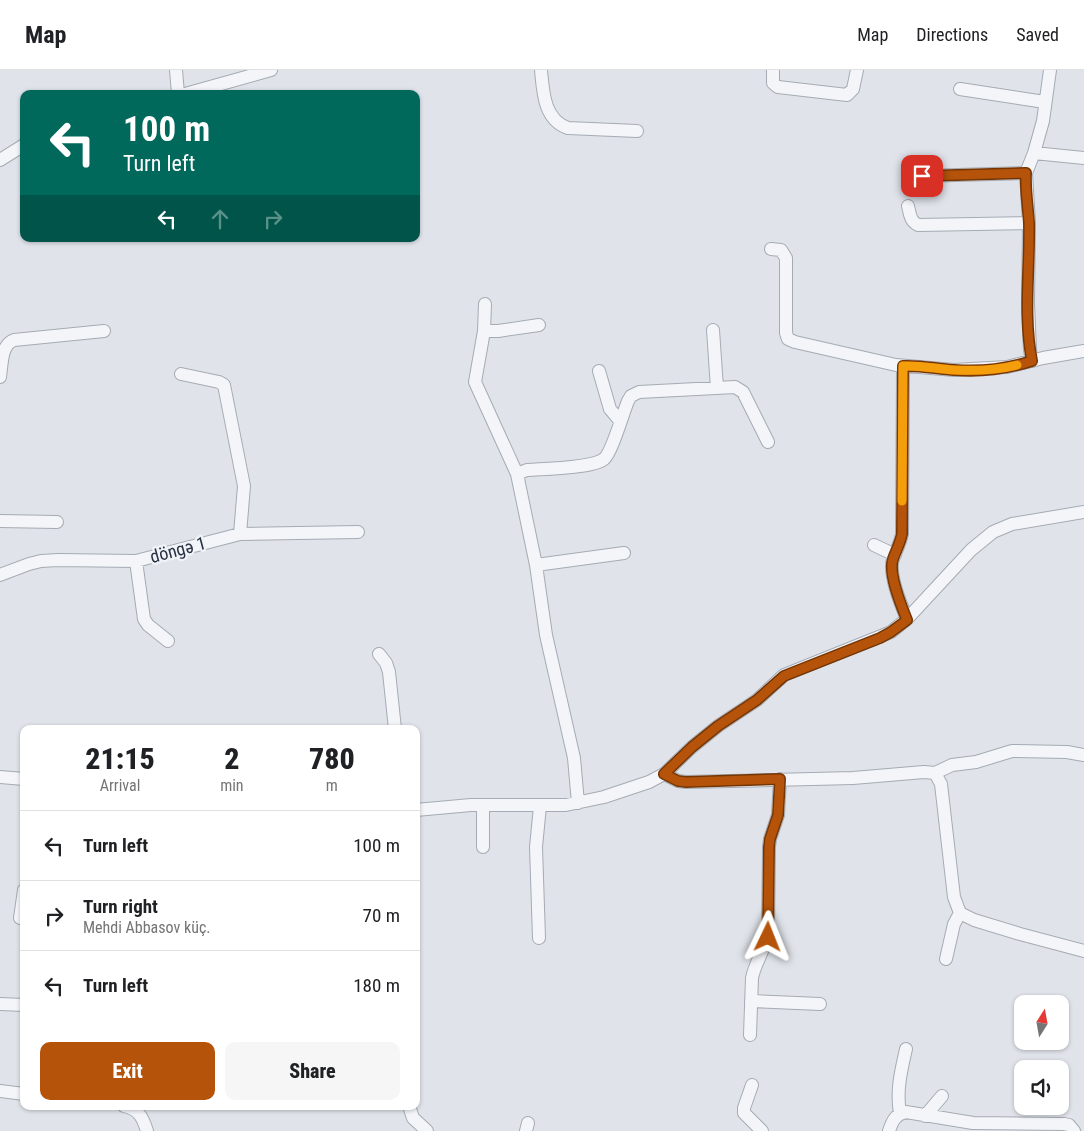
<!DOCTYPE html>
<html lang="en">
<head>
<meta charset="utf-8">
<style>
	:root { --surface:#fff; --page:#f6f6f6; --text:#202124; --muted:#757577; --line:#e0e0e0; --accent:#b45309 }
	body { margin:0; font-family:"Roboto Condensed",sans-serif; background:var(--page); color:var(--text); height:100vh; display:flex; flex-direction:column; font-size:19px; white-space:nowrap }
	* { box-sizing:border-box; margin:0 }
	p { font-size:16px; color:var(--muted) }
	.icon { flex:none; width:28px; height:28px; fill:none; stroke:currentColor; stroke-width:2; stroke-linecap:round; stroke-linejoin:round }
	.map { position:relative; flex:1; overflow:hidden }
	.side { position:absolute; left:20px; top:655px; width:400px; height:385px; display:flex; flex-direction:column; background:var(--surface); border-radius:10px; box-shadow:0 1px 4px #0004 }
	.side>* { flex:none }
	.banner { position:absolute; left:20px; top:20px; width:400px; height:152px; border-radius:10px; box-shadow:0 1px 4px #0004; background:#00695c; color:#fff; overflow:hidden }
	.needle { width:32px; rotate:11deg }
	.buttons { position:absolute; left:1014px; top:925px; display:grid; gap:10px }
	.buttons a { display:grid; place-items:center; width:55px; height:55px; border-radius:10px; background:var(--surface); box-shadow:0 1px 4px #0004; font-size:25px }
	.pin { position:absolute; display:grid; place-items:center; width:42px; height:42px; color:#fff; margin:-21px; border-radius:10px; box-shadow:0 2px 8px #0006 }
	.me { position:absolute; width:55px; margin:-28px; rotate:2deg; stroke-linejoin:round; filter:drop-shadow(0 0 4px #0008) }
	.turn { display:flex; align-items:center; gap:18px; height:105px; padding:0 20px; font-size:22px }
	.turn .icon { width:65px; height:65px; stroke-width:2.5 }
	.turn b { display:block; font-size:35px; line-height:42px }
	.lanes { display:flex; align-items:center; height:48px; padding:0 20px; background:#0003; justify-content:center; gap:25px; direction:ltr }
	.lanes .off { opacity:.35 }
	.eta { display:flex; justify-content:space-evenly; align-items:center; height:85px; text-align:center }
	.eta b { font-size:30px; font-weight:800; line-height:35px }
	.cta { display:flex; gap:10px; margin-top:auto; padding:10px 20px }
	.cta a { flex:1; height:58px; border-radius:10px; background:var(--accent); color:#fff; font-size:20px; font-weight:800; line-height:58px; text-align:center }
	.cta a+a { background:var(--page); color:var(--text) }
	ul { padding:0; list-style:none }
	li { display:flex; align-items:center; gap:15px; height:70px; padding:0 20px; border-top:1px solid var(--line) }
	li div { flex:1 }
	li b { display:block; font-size:19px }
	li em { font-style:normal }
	header { display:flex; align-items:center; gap:30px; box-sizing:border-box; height:70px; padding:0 25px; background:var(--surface); border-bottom:1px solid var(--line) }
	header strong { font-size:24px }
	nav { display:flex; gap:28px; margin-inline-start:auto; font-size:18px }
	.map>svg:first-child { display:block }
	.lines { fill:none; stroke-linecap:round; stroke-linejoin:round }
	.minor-casing { stroke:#a5abb4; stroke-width:14 }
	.minor { stroke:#f3f5f8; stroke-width:12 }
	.route-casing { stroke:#753606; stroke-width:12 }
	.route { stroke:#b45309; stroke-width:9 }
	.slow { stroke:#f59e0b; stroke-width:9 }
	.labels { text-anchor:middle; stroke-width:4.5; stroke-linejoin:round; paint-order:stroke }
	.street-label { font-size:18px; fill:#283142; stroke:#f0f3f7 }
</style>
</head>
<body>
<header>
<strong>Map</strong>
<nav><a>Map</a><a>Directions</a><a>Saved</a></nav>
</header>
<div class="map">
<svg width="1084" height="1061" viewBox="0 0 1084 1061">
	<rect width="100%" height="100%" fill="#e0e4ea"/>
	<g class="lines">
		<defs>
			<path id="minor" d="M 176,0 L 178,24
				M 541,0 C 543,22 544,50 568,58 L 637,61
				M 773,0 L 773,13 L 778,17 L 847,25 L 853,19 L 857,0
				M 960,19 L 1045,32
				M 185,24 L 271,0
				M 1034,83 L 1084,88
				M 0,90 L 24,75
				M 922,106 L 1026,103
				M 908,136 C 910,144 910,151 918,155 L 1029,153
				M 771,179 L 781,180 L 786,188 L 786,263 L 788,269 L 795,272 L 896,295 L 954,300 L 1007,297 L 1043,288 L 1084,281
				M 485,234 L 484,261 L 475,312 L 517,404 L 536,495 L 546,565 L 574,688 L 578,733
				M 713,260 L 717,318
				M 484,261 L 498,261 L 539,255
				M 1032,291 L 1030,280 L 1028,233 L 1029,153 L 1026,103 L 1034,83 L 1043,51 L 1050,0
				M 903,296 L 902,464 C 900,474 896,480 893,489 C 888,504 901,535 907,549
				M 599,301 L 610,339 L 620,351
				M 181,304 L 219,312 L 224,315 L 244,416 L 240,464
				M 0,307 C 2,294 1,275 14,270 L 104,261
				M 517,404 L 527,400 C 544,399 593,398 604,389 C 612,382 623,343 628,331 L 631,326 L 639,322 L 735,317 L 743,322 L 768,372
				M 0,451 L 57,452
				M 874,475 L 895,485
				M 136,491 L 144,549 L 148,555 L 168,571
				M 536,495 L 624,483
				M 0,505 L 29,494 L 41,491 L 58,490 L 136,491 L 240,464 L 358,462
				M 379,584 L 386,593 L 389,602 L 395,659
				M 935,703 L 952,695 L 976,692 L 1012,681 L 1067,682 L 1084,685
				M 664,704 L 678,711 L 686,712 L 853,708 L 924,702 L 935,703 L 941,714 L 954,827 L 960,843 L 974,850 L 1020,864 L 1084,881
				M 0,707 L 24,709
				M 416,740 L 471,735 L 566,735 L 604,727 L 649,712 L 664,704 L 692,677 L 718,656 L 757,630 L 784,605 L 891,562 L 907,549 L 971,480 L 993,462 L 1012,454 L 1084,442
				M 483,777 L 483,735
				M 20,848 L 24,820
				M 539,868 L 536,777 L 540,736
				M 946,889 L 954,854 L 960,843
				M 751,931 L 820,934
				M 0,934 L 24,935
				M 750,965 L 752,908 C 755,892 767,877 768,860 L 769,777 L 770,769 L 778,745 L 780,709
				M 752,1015 L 744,1038 L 744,1043 L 762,1061
				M 0,1021 L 24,1024
				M 124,1036 C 139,1039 143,1048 147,1061
				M 409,1036 L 413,1048 L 427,1061
				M 900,1043 C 896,1021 901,1001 906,979
				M 925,1046 L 942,1026
				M 526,1061 L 528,1053
				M 889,1061 C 892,1052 895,1044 906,1042 L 973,1053 L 1064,1054 L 1069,1055 L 1074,1061"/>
		</defs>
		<use href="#minor" class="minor-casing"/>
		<use href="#minor" class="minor"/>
	</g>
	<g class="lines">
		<defs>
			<path id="route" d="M 768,867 L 769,777 L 770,769 L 778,745 L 780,709 L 686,712 L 678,711 L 664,704 L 692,677 L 718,656 L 757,630 L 784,606 L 880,568 L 891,562 L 907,550 C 901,535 888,504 893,489 C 896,480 900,474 902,464 L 903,296 C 920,295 937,299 954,300 C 980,302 1007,299 1032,291 C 1023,246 1030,199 1029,153 C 1028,136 1025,120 1026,103 L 922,106"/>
		</defs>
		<use href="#route" class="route-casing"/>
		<use href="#route" class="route"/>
		<path class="slow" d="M 902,431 L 903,296 C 920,295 937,299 954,300 C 975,301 997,300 1017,295"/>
	</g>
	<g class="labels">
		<g class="street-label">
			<text transform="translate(178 480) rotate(-15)" y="6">döngə 1</text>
		</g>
	</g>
</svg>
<div class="buttons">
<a><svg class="needle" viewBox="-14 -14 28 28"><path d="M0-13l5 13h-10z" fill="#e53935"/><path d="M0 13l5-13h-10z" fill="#757577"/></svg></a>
<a><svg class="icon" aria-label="sound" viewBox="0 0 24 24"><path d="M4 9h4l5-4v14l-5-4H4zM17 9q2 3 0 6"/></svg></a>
</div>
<div class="pin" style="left:922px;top:106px;background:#d93025"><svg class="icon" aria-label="arrive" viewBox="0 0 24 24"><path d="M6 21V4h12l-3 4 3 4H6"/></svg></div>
<svg class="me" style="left:768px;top:867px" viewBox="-20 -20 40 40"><path d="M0-17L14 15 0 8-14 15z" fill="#b45309" stroke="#fff" stroke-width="4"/></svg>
<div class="banner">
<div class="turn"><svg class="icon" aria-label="left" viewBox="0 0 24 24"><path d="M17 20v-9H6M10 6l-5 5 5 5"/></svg><div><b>100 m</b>Turn left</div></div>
<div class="lanes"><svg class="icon" aria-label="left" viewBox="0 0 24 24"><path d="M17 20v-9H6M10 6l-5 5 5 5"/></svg><svg class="icon off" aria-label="ahead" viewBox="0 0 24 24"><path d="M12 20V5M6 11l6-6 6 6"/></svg><svg class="icon off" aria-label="right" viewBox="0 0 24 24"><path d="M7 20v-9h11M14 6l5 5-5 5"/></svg></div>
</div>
<section class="side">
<div class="eta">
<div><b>21:15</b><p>Arrival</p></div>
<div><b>2</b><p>min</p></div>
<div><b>780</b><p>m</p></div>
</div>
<ul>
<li><svg class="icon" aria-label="left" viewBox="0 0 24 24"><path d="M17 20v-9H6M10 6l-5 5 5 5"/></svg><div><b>Turn left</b></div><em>100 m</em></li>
<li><svg class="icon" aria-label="right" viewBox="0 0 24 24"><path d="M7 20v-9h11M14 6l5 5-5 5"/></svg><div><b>Turn right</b><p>Mehdi Abbasov küç.</p></div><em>70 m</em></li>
<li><svg class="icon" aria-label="left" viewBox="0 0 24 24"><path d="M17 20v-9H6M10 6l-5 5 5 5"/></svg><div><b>Turn left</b></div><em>180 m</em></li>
</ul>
<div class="cta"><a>Exit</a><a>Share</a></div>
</section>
</div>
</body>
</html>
